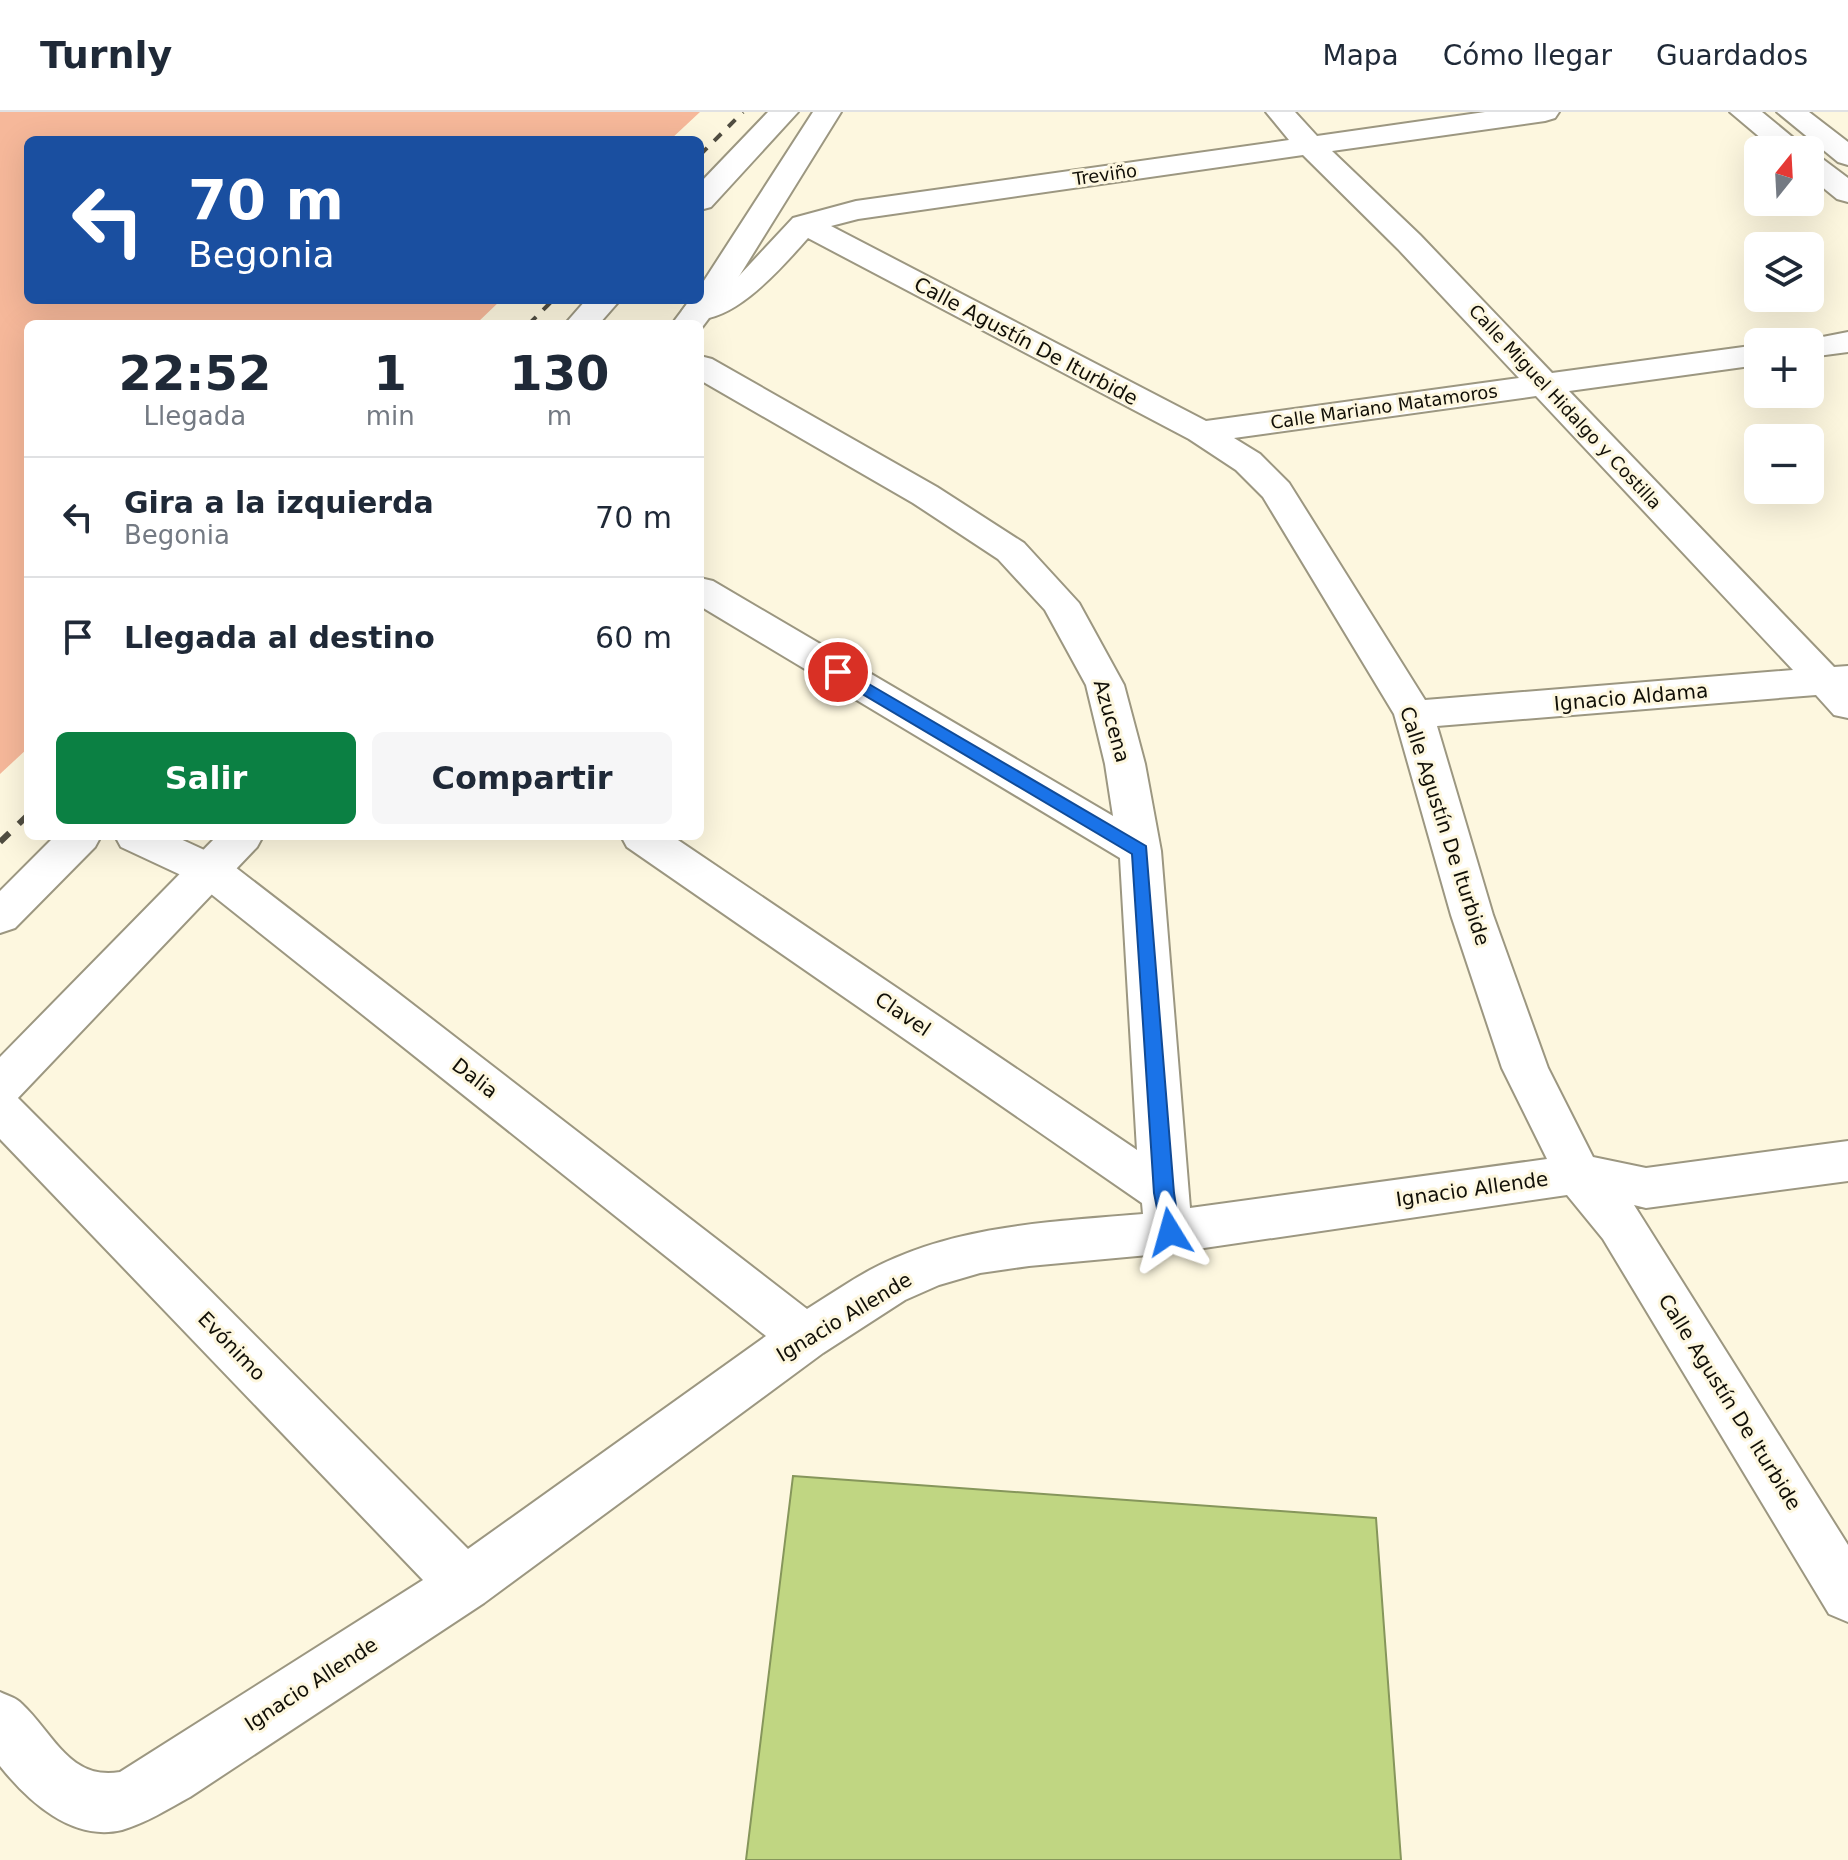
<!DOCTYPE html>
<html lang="es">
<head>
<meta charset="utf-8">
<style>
	:root { --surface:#fff; --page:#f6f6f7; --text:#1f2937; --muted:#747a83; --line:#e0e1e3; --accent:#0b8043 }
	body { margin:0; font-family:"DejaVu Sans",sans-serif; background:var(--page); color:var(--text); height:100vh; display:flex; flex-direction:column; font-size:30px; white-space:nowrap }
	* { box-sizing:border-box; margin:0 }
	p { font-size:26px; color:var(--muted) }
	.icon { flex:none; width:44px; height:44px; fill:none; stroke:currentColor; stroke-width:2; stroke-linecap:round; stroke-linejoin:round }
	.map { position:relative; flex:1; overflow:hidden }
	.panel { position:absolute; left:24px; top:208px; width:680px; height:520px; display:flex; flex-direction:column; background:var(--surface); border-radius:12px; box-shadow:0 8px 32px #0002 }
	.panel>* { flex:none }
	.banner { position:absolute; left:24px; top:24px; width:680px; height:168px; border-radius:12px; box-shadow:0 8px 32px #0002; background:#1a4fa0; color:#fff; overflow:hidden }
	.needle { width:52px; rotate:18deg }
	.controls { position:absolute; left:1744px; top:24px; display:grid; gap:16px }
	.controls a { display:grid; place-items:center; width:80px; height:80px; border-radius:12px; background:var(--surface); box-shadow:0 8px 32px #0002; font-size:40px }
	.pin { position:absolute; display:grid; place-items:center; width:68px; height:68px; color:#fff; margin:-34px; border:4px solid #fff; border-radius:50%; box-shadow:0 2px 8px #0007 }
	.me { position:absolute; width:88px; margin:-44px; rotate:352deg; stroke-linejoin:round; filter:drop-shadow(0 0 6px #0008) }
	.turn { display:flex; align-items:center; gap:28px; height:168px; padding:0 32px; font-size:36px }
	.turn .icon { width:104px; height:104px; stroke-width:2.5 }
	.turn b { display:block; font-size:56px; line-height:68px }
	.eta { display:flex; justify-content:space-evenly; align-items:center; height:136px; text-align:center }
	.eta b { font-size:48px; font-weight:800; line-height:56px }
	.primary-button { display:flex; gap:16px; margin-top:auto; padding:16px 32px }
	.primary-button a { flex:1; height:92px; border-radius:12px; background:var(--accent); color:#fff; font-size:32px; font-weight:800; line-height:92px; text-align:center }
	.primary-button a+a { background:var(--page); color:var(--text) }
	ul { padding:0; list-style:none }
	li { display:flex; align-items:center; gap:24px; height:120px; padding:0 32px; border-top:2px solid var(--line) }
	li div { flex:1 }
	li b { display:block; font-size:30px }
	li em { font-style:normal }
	header { display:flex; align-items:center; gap:48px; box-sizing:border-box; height:112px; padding:0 40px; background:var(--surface); border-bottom:2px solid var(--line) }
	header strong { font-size:38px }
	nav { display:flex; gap:44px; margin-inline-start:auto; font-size:28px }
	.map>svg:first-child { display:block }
	.green { fill:#f6b89a }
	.building { fill:#c0d682; stroke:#86965b; stroke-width:2 }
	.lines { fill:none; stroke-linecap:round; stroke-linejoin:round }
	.street-casing { stroke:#9c9781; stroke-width:4 }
	.secondary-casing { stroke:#9c9781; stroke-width:4 }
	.street { fill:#fff; fill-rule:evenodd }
	.secondary { fill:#fff; fill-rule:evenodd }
	.rail-far1 { stroke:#504d41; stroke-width:4; stroke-dasharray:10 10; stroke-linecap:butt }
	.rail { stroke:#504d41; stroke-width:6; stroke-dasharray:13 13; stroke-linecap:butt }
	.route { fill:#1a73e8; stroke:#114b97; stroke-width:2 }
	.labels { text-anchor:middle; stroke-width:6; stroke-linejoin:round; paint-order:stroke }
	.far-street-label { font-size:18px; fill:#110f07; stroke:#fdf7df }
	.street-label { font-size:20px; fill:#110f07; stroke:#fdf7df }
</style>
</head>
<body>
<header>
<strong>Turnly</strong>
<nav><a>Mapa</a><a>Cómo llegar</a><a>Guardados</a></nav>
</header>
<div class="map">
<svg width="1848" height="1748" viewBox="0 0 1848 1748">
	<rect width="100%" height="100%" fill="#fdf7df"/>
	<path class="green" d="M 0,0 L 700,0 L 670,28 L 28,28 L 28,188 L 501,188 L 476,212 L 28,212 L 28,636 L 0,662 Z"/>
	<path class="building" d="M 793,1364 L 1376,1406 L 1401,1748 L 746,1748 Z"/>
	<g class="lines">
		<defs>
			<path id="street" d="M 1266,0 L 1295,0 L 1317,24 L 1485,0 L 1559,0 L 1555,6 L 1545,9 L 1332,39 L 1420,123 L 1552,261 L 1758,233 L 1758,253 L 1569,279 L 1834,555 L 1848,554 L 1848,606 L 1834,603 L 1816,583 L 1437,614 L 1493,803 L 1548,956 L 1593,1045 L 1646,1056 L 1848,1029 L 1848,1069 L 1646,1096 L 1634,1093 L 1848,1433 L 1848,1510 L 1829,1502 L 1603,1127 L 1567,1083 L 1170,1141 L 1029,1154 L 980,1161 L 939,1173 L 905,1188 L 823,1241 L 484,1491 L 190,1685 C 168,1697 146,1711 122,1718 C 72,1730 28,1689 0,1654 L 0,1580 C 8,1584 17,1586 22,1592 C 53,1621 70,1669 120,1660 L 423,1468 L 0,1027 L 0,978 L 16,984 L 468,1437 L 766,1224 L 196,770 L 121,735 L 115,724 L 174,724 L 226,748 L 807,1197 C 828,1184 848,1170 870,1158 C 954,1113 1050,1110 1143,1102 L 1142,1091 L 627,735 L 621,724 L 672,724 L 1137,1038 L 1120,746 L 700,494 L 700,466 L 713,469 L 1113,704 L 1105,652 L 1086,573 L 1045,498 L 998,447 L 913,391 L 700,268 L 700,244 L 712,247 L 937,375 L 1024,431 L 1079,491 L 1124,573 L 1145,652 L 1161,739 L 1190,1096 L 1547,1047 L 1502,956 L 1451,803 L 1394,602 L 1263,385 L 1236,358 L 1189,327 L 808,126 C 782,155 730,217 687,206 L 682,199 L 687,192 L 700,188 L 738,165 L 793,106 L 856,89 L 1289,28 ZM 1303,43 L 1398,137 L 1519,266 L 1206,309 L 831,114 L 858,107 ZM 1536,284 L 1793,558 L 1425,588 L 1289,371 L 1260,342 L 1234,326 Z
				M 1848,220 L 1848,240 L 1810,245 L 1810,230 L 1797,230 Z"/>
			<path id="secondary" d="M 768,0 L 798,0 L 711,95 L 700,98 L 700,71 Z
				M 813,0 L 841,0 L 733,174 L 700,218 L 700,212 L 672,212 L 690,188 L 700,188 L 700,175 Z
				M 1730,0 L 1762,0 L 1808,38 L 1775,38 Z
				M 1777,0 L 1809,0 L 1848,30 L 1848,53 L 1838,50 Z
				M 1810,42 L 1820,45 L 1848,66 L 1848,90 L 1837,87 L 1810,65 Z
				M 586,188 L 620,188 L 599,212 L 565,212 Z
				M 55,724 L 101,724 L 95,735 L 15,816 L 0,821 L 0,779 Z
				M 217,724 L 263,724 L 257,735 L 16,988 L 0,994 L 0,945 Z"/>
		</defs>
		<use href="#street" class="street-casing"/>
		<use href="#secondary" class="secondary-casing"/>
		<use href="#street" class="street"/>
		<use href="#secondary" class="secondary"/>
		<path class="rail-far1" d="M 700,43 L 743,0
			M 529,212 L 553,188"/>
		<path class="rail" d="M 0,730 L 28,703"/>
	</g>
	<path class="route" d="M 838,554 L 1146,734 L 1174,1081 L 1180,1120 L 1177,1126 L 1170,1129 L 1163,1126 L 1154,1081 L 1132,742 L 832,564 L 830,560 Z"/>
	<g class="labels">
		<g class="far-street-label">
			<text transform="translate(1105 63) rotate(-8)" y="6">Treviño</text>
			<text transform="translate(1384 295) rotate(-8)" y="6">Calle Mariano Matamoros</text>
			<text transform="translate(1565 295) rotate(47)" y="6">Calle Miguel Hidalgo y Costilla</text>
		</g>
		<g class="street-label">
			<text transform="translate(1026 229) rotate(28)" y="7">Calle Agustín De Iturbide</text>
			<text transform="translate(1631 585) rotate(-5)" y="7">Ignacio Aldama</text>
			<text transform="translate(1112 609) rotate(74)" y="7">Azucena</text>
			<text transform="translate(1445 714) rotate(72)" y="7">Calle Agustín De Iturbide</text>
			<text transform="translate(903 902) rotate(34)" y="7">Clavel</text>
			<text transform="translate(475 966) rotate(38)" y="7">Dalia</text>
			<text transform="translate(1472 1077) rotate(-8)" y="7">Ignacio Allende</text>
			<text transform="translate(844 1205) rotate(-31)" y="7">Ignacio Allende</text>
			<text transform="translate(232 1234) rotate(46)" y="7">Evónimo</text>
			<text transform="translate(1730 1290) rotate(58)" y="7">Calle Agustín De Iturbide</text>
			<text transform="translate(311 1572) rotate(-33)" y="7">Ignacio Allende</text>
		</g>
	</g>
</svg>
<div class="controls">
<a><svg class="needle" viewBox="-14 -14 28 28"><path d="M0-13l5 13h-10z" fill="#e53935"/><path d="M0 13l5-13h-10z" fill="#747a83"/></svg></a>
<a><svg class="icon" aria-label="layers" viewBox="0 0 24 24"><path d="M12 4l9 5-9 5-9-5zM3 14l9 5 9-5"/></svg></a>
<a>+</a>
<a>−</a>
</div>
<div class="pin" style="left:838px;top:560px;background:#d93025"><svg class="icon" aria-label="arrive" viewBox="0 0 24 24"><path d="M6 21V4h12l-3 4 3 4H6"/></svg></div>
<svg class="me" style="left:1170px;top:1120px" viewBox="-20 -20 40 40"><path d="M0-17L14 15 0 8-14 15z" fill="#1a73e8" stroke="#fff" stroke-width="4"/></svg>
<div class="banner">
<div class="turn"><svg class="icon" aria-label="left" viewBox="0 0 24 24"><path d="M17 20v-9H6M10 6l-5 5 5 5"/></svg><div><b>70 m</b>Begonia</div></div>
</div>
<section class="panel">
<div class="eta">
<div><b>22:52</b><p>Llegada</p></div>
<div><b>1</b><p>min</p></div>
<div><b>130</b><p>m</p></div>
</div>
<ul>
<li><svg class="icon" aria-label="left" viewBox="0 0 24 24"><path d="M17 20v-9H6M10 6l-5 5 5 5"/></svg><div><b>Gira a la izquierda</b><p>Begonia</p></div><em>70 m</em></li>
<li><svg class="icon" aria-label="arrive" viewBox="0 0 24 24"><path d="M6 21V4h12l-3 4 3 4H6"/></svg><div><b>Llegada al destino</b></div><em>60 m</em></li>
</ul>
<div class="primary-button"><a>Salir</a><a>Compartir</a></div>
</section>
</div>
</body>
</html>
